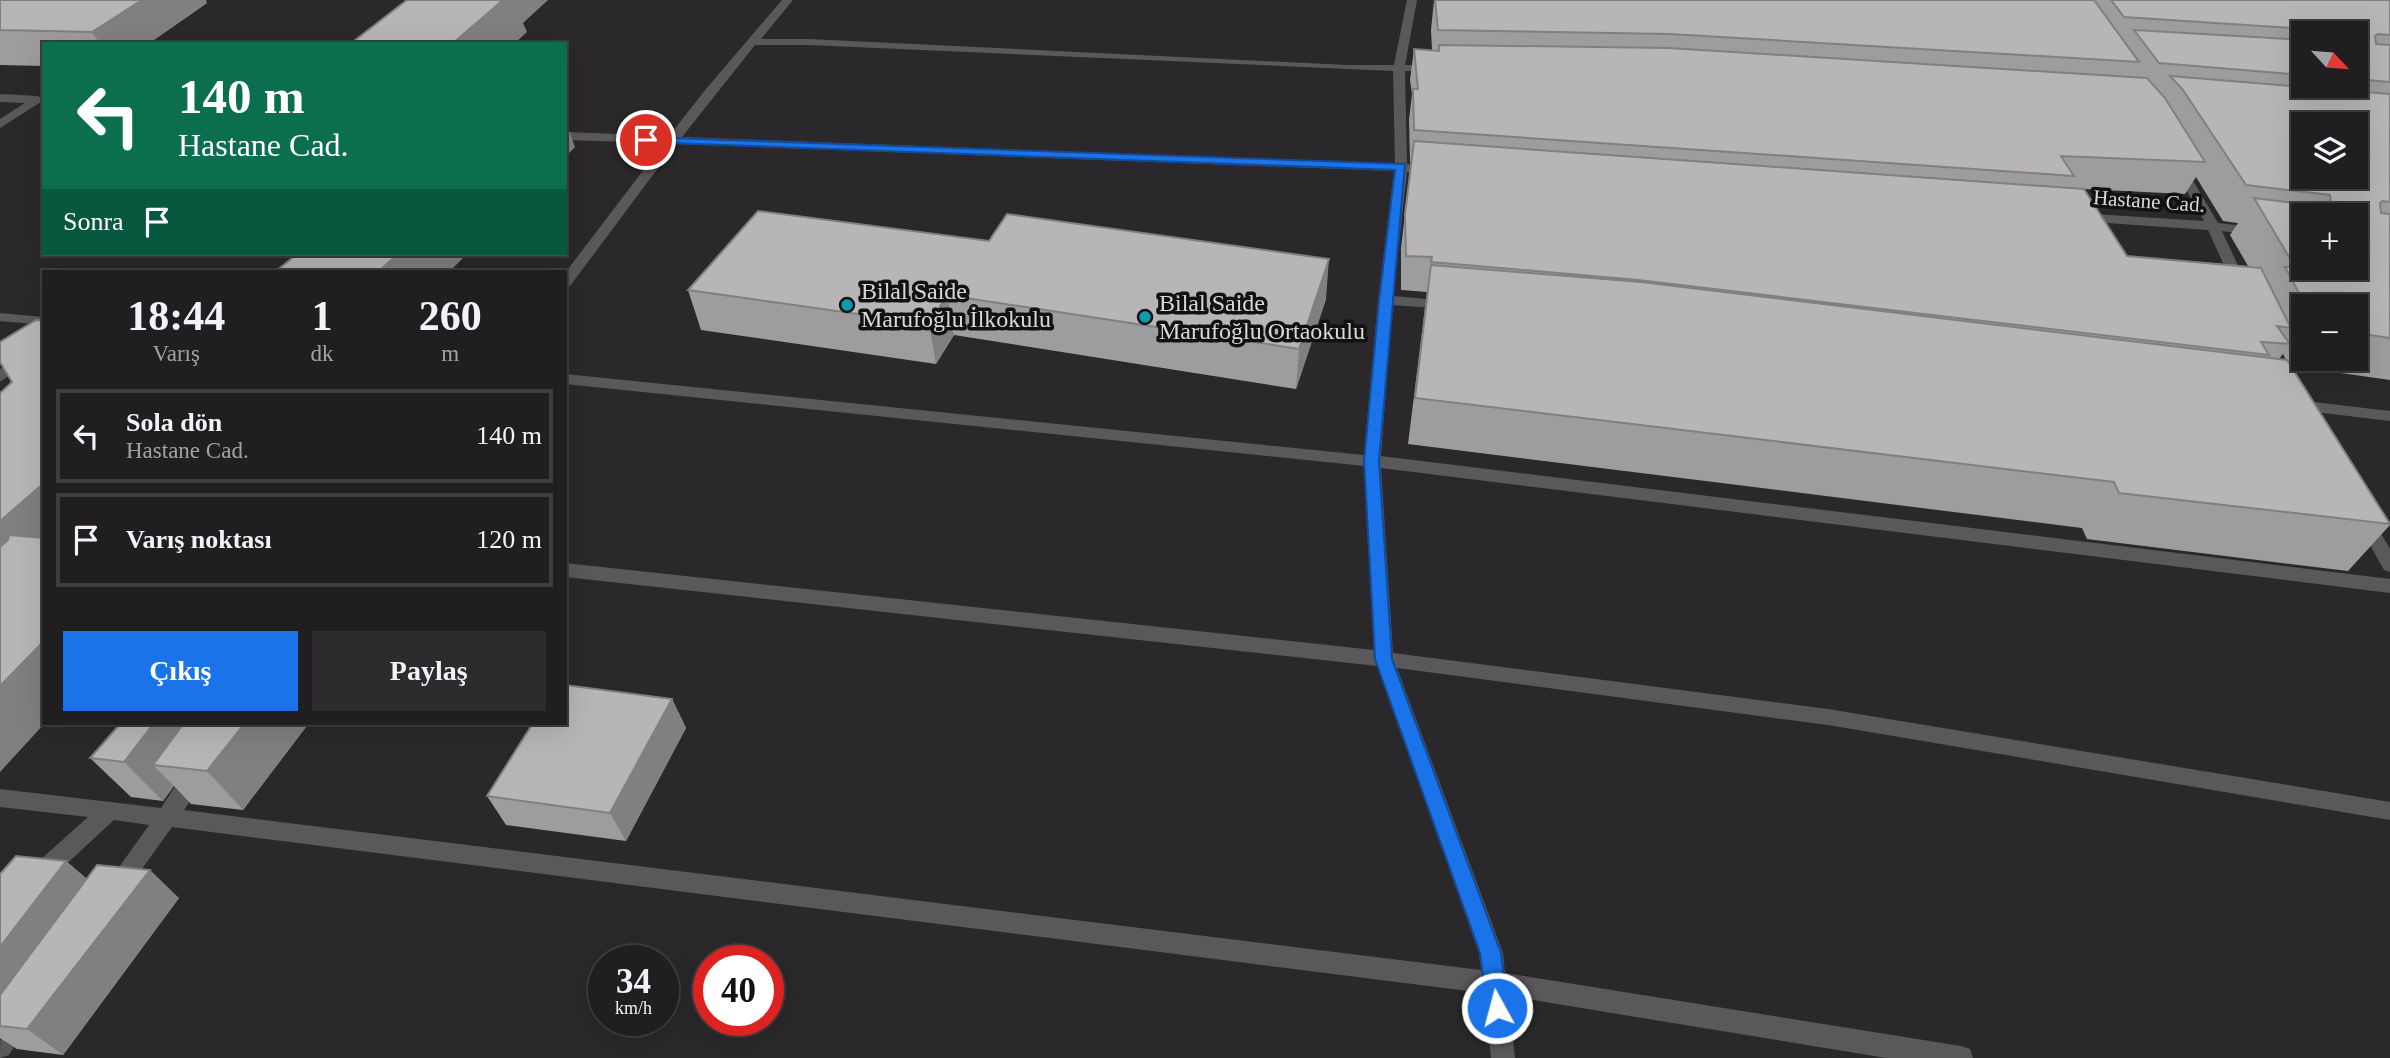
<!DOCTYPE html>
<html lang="tr">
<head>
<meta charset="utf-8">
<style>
	:root { --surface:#201e20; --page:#2d2b2d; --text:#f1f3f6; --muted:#a2a2a5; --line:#3d3c3e; --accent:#1a73e8 }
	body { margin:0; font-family:Georgia,serif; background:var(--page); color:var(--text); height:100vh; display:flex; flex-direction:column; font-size:26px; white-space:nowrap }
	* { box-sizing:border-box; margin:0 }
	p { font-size:23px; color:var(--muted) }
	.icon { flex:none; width:38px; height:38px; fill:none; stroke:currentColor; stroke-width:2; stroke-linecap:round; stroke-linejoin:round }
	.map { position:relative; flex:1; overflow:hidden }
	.drawer { position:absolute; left:42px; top:270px; width:525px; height:455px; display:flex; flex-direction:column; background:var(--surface); border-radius:0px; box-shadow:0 7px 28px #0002,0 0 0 2px var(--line) }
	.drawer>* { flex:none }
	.guide { position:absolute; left:42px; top:42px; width:525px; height:214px; border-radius:0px; box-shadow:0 7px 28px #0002,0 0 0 2px var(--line); background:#0b6e4f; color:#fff; overflow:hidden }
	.needle { width:46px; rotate:116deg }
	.buttons { position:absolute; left:2291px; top:21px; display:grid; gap:14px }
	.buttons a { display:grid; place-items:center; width:77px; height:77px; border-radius:0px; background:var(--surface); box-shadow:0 7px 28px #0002,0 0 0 2px var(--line); font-size:35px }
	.speed { position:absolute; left:588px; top:945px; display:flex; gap:14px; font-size:35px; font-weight:700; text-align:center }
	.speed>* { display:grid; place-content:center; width:91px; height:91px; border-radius:50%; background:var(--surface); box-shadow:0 7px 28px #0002,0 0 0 2px var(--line); line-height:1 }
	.speed small { font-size:18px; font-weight:400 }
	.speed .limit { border:10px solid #d22; background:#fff; color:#111 }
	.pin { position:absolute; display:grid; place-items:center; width:60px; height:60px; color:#fff; margin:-30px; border:4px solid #fff; border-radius:50%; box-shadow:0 2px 7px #0007 }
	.me { position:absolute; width:77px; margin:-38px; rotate:353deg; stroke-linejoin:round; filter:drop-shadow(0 0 5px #0008) }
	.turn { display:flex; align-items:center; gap:24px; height:147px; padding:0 21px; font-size:32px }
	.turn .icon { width:91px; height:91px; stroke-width:2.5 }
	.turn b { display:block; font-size:49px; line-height:60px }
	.then { display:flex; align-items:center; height:66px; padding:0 21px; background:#0003; gap:14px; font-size:26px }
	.eta { display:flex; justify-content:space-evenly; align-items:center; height:119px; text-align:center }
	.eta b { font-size:42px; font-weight:700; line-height:49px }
	.primary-button { display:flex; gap:14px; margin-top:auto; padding:14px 21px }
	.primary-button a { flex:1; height:80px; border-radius:0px; background:var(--accent); color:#fff; font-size:28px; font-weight:700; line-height:80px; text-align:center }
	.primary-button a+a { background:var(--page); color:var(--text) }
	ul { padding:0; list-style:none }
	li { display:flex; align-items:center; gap:21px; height:94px; margin:0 14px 10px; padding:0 7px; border:4px solid var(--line); border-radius:0px }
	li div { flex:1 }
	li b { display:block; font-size:26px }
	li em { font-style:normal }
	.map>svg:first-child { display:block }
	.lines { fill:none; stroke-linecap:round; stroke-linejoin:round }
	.minor { fill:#5a585a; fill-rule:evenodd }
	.wall { fill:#9d9c9e; fill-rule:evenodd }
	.shaded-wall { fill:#807f81 }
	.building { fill:#b7b5b8; stroke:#807f81; stroke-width:2; fill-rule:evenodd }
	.route { fill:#1a73e8; stroke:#114b97; stroke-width:2 }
	.culture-dot { fill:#0f9aa8; stroke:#121112; stroke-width:2.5 }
	.labels { text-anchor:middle; stroke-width:7; stroke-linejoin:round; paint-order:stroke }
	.far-street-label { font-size:21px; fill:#d9d8da; stroke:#121112 }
	.poi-label { font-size:24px; fill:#d9d8da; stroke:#121112; text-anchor:start }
</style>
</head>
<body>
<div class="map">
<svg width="2390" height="1058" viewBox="0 0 2390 1058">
	<rect width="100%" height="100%" fill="#2a282a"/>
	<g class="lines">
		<path class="minor" d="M 782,0 L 793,0 L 761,39 L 809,39 L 1347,65 L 1394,65 L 1407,0 L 1417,0 L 1405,65 L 1436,65 L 1442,68 L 1436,71 L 1405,71 L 1407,164 L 1433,165 L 1439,169 L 1433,173 L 1407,172 L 1393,296 L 1448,301 L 1455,305 L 1448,309 L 1392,305 L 1381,456 L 2390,579 L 2390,593 L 1381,468 L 1393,653 L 1828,709 L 2390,802 L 2390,820 L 1828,725 L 1397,668 L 1503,953 L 1505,973 L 1961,1046 L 1970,1049 L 1973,1058 L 1886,1058 L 1508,996 L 1515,1058 L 1491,1058 L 1484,993 L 172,827 L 124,894 L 116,897 L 108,894 L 105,887 L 149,825 L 114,820 L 47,882 L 39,885 L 31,882 L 28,875 L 31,868 L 88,817 L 0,807 L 0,789 L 161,808 C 171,794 185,764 203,771 L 206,777 L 184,810 L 1481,970 L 1479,953 L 1377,666 L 565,577 L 565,563 L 1374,650 L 1364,466 L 565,384 L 565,374 L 1364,455 L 1378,300 L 1394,171 L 676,144 L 570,286 L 565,287 L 565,273 L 664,143 L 565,140 L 565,132 L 669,136 L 706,89 ZM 755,45 L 809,45 L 1393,71 L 1395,164 L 682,137 Z
			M 0,94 L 38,96 L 44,100 L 0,128 L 0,119 L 25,103 L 0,102 Z
			M 2179,163 L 2185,167 L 2218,223 L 2303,233 L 2303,241 L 2222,231 L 2247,285 L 2240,289 L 2233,285 L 2208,230 L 2078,221 L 2071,217 L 2078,213 L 2204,221 L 2173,167 Z
			M 0,313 L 44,317 L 44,325 L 0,321 Z
			M 44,339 L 44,351 L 0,382 L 0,369 Z
			M 2296,400 L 2390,411 L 2390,421 L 2290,409 L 2288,405 Z
			M 2365,514 L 2371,516 L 2390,549 L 2390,572 L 2384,570 L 2356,520 Z
			M 17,1011 L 26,1015 L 29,1023 L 9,1055 L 0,1058 C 0,1039 0,1020 17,1011 Z"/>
	</g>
	<path class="wall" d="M 0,0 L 207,3 L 148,44 L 44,44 L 44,66 L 0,65 Z
		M 1434,0 L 2390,0 L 2390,380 L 2291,366 L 2390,523 L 2390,525 L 2348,571 L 2087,539 L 2082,528 L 1408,444 L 1427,292 L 1401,290 L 1401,248 L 1411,162 L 1410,162 L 1409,120 L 1412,94 L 1410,80 L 1414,49 L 1432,50 L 1431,30 ZM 2303,33 L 2356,33 L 2356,86 L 2303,86 ZM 2196,177 L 2223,221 L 2238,223 L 2230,235 L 2248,266 L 2127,256 L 2084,189 L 2185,194 ZM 2303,306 L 2356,306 L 2356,359 L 2303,359 ZM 2283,354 L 2286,360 L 2279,359 Z
		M 688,290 L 1326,299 L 1296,389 L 954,335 L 936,364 L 701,330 Z
		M 672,699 L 686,728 L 626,841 L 506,825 L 487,796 Z
		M 121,723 L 309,723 L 243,810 L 191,804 L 174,786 L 163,801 L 131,797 L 90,758 Z
		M 66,861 L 87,879 L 179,898 L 63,1055 L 17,1049 L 0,1038 L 0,874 Z"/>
	<path class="shaded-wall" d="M 142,0 L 206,0 L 207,3 L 148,44 L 100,44 L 92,32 Z
		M 501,0 L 548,0 L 523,23 L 527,32 L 514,44 L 452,44 Z
		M 565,119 L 575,147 L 565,157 Z
		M 398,254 L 467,254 L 450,271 L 379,271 Z
		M 1329,259 L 1326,299 L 1296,389 L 1299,349 Z
		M 947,295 L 954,335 L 936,364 L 929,324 Z
		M 44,483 L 44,556 L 0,593 L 0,521 Z
		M 44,641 L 44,723 L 45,723 L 0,772 L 0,686 Z
		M 672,699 L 686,728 L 626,841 L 610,813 Z
		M 154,723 L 221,723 L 153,765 L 174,786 L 163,801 L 124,762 Z
		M 245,723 L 309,723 L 243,810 L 207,771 Z
		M 66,861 L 98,889 L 0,1022 L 0,947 Z
		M 150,870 L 179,898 L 63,1055 L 27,1029 Z"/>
	<path class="building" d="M 0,0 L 142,0 L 92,32 L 0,30 Z
		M 407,0 L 503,0 L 452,44 L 350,44 Z
		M 1435,0 L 2094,0 L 2139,62 L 1670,34 L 1438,30 Z
		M 2111,0 L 2390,0 L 2390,35 L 2378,34 L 2375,36 L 2376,44 L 2390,45 L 2390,82 L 2356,79 L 2356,33 L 2325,33 L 2324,30 L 2124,17 Z
		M 2134,30 L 2303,40 L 2303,75 L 2159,63 Z
		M 1439,45 L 1669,48 L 2147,78 L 2165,98 L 2205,162 L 2061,156 L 2074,176 L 1414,130 L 1413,89 L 1418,89 L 1414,49 L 1439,51 Z
		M 2170,76 L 2390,94 L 2390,202 L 2383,201 L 2380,203 L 2381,213 L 2390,214 L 2390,338 L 2356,333 L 2356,306 L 2306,306 L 2285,267 L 2295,267 L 2254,198 L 2328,207 L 2331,204 L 2330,195 L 2246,185 L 2183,90 ZM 2303,124 L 2356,124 L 2356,177 L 2303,177 ZM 2303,215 L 2356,215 L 2356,268 L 2303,268 Z
		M 1414,141 L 2084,189 L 2127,256 L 2261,268 L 2291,328 L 2277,326 L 2290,344 L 2261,342 L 2269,355 L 1638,280 L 1431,262 L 1432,257 L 1406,256 L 1405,214 Z
		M 758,211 L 989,241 L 1007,214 L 1329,259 L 1299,349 L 947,295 L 929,324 L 688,290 Z
		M 297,254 L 398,254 L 379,271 L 276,271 Z
		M 1431,265 L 1641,282 L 2287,360 L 2390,524 L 2119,493 L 2114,482 L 1415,398 Z
		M 36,320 L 44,321 L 44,483 L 0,521 L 0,393 L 12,382 L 0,362 L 0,342 Z
		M 9,535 L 44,538 L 44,641 L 0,686 L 0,547 L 8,540 Z
		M 565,685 L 672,699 L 610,813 L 487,796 L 533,723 L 565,723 Z
		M 121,723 L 154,723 L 124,762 L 90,758 Z
		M 184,723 L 245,723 L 207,771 L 153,765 Z
		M 16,856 L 66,861 L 0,947 L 0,874 Z
		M 97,865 L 150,870 L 27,1029 L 0,1026 L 0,995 Z"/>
	<path class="route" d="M 646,137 L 1405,164 L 1379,461 L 1392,659 L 1501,953 L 1508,1008 L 1505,1015 L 1497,1019 L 1490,1015 L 1487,1008 L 1480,953 L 1375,659 L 1364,461 L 1379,300 L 1395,170 L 642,142 L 642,138 Z"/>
	<g class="culture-dot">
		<circle cx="847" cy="305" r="7"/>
		<circle cx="1145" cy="317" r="7"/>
	</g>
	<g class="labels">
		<g class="far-street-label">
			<text transform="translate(2149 201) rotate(4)" y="7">Hastane Cad.</text>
		</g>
		<g class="poi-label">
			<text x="861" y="299">Bilal Saide<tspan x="861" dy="28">Marufoğlu İlkokulu</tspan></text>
			<text x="1159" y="311">Bilal Saide<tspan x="1159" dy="28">Marufoğlu Ortaokulu</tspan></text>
		</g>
	</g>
</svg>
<div class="buttons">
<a><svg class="needle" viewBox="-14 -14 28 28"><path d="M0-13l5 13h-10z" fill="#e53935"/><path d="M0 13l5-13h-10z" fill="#a2a2a5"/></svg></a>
<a><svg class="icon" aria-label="layers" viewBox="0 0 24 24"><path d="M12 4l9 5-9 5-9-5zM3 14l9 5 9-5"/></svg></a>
<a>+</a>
<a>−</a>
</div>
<div class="speed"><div>34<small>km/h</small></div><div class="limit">40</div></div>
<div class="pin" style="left:646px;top:140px;background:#d93025"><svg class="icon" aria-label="arrive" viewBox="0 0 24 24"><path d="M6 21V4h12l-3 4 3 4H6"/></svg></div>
<svg class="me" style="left:1497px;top:1008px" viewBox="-20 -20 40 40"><circle r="17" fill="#1a73e8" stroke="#fff" stroke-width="3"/><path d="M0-11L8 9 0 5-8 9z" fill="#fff"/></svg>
<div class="guide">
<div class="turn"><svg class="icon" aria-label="left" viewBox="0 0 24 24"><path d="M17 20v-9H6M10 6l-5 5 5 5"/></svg><div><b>140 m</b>Hastane Cad.</div></div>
<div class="then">Sonra<svg class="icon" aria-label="arrive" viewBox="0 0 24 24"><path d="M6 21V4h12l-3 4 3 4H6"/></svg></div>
</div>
<section class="drawer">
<div class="eta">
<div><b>18:44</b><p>Varış</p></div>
<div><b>1</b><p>dk</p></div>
<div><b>260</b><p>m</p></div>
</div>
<ul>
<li><svg class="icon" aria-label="left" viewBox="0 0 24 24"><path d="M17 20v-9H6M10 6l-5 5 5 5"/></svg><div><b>Sola dön</b><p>Hastane Cad.</p></div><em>140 m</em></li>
<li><svg class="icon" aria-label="arrive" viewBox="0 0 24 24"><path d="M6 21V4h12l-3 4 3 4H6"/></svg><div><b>Varış noktası</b></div><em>120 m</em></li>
</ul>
<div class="primary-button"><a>Çıkış</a><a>Paylaş</a></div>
</section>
</div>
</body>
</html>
